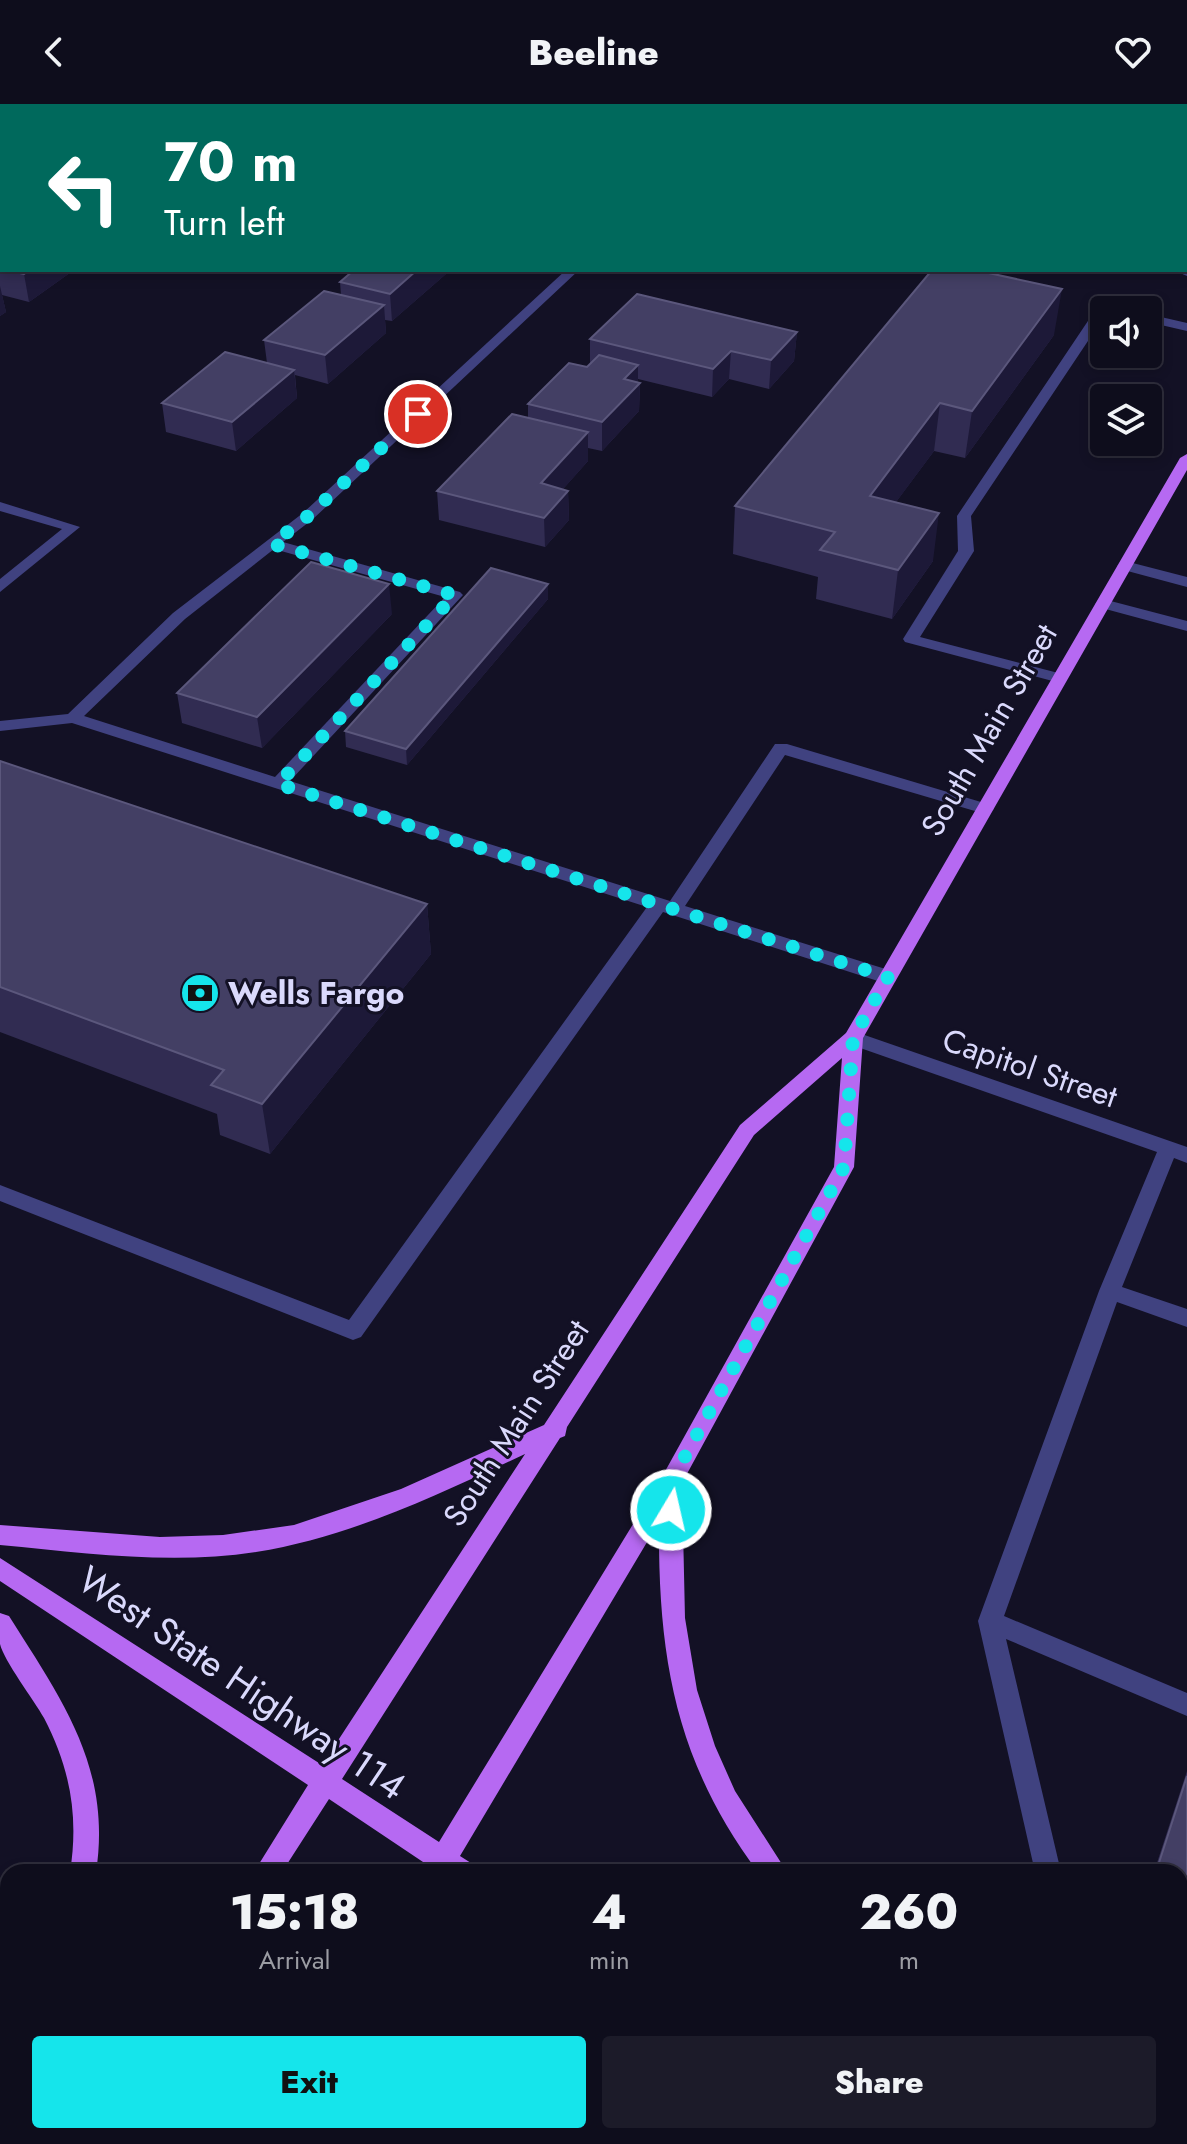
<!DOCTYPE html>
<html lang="en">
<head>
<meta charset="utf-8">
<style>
	:root { --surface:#0e0d1c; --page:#1c1b29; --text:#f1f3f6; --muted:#9b9ca3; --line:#2e2d3b; --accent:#15e5eb }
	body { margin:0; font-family:Jost,sans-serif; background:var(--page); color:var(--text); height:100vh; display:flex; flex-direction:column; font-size:30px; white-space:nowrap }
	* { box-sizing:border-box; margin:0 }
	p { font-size:26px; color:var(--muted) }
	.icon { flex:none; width:44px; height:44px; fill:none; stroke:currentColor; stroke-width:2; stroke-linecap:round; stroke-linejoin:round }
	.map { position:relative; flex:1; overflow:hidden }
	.sheet { position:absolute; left:0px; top:1760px; width:1188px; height:280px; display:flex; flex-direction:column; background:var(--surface); border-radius:24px 24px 0 0; box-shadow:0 4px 12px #0003,0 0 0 2px var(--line) }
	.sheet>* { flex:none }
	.top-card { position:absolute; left:0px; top:0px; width:1188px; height:168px; box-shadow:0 4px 12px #0003,0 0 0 2px var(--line); background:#00695c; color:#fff; overflow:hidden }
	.tools { position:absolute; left:1090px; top:192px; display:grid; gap:16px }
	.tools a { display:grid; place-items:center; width:72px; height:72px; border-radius:8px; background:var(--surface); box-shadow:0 4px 12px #0003,0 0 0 2px var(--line); font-size:40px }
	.pin { position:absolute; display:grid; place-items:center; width:68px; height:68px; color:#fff; margin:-34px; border:4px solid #fff; border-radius:50%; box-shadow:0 2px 8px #0007 }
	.me { position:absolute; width:88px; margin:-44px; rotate:9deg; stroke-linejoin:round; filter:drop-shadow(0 0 6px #0008) }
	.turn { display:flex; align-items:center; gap:28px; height:168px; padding:0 32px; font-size:36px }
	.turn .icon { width:104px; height:104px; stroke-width:2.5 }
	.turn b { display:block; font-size:56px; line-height:68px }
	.eta { display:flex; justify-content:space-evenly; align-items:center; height:136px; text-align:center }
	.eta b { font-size:48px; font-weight:800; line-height:56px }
	.primary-button { display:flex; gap:16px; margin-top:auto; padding:16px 32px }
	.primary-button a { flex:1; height:92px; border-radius:8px; background:var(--accent); color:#111; font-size:32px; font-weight:800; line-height:92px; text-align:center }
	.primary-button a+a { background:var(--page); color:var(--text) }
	header { display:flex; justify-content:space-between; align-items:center; height:104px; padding:0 32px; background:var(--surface); font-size:36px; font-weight:800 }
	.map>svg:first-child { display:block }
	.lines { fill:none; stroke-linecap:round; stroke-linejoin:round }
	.minor { fill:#404280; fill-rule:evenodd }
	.major { fill:#b669f2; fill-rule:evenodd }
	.highway { fill:#f15eaf; fill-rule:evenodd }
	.wall { fill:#312c52 }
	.shaded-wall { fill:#1d1938 }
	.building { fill:#433f64; stroke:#5b577c; stroke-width:2 }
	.route { stroke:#15e5eb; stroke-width:14; stroke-dasharray:0 25.2 }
	.labels { text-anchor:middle; stroke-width:6; stroke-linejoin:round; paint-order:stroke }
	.street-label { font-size:32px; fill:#dad9fc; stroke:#131125 }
	.poi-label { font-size:32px; font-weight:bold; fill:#dad9fc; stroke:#131125; text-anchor:start }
	.near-street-label { font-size:38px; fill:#dad9fc; stroke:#131125 }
</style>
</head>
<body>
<header><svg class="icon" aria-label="back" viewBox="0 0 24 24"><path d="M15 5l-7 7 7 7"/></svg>Beeline<svg class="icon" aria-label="heart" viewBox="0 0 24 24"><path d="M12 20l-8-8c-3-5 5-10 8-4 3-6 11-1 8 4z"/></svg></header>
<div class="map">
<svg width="1187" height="2040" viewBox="0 0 1187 2040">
	<rect width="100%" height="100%" fill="#131125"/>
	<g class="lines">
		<path class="minor" d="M 139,0 L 152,0 L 137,2 Z
			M 746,0 L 758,0 L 744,2 Z
			M 1186,49 L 1187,49 L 1187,55 L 1186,55 Z
			M 2,89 L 2,98 L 0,99 L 0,90 Z
			M 1187,164 L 1187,172 L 1173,166 L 1186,166 Z
			M 566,166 L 579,166 L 313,415 L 283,438 L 460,488 L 463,491 L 290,677 L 670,797 L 775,640 L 787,640 L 991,701 L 994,705 L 985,710 L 785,651 L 685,802 L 895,868 L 897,873 L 895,878 L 881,878 L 663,808 L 361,1233 L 353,1236 L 0,1097 L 0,1081 L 349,1216 L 647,803 L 72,619 L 0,627 L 0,617 L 68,610 L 173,509 L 303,409 ZM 274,445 L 445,493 L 275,673 L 84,612 L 185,515 Z
			M 1103,201 L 1116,206 L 1104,206 L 1104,213 L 971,412 L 974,447 L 920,533 L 1066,571 L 1068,574 L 1060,579 L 905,538 L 903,535 L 958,447 L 957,412 L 1098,202 Z
			M 1148,210 L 1187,219 L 1187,227 L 1148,218 Z
			M 0,398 L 80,423 L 0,488 L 0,475 L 62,425 L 0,407 Z
			M 1125,457 L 1187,473 L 1187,483 L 1120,465 L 1117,462 Z
			M 1103,495 L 1187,517 L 1187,527 L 1098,503 L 1095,500 Z
			M 853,927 L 1187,1043 L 1187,1059 L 1174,1054 L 1122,1183 L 1187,1205 L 1187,1223 L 1117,1198 L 1004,1512 L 1187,1589 L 1187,1612 L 1006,1535 L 1061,1768 L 1035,1768 L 978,1517 L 1099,1187 L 1157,1048 L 846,939 L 843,934 L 846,929 Z
			M 1180,1864 L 1187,1867 L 1187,1897 L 1180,1894 Z"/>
		<path class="major" d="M 1187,350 L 1187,366 L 863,934 L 854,1063 L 682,1379 L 685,1514 L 697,1586 L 715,1642 L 735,1687 L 787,1768 L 758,1768 C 675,1657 658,1553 659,1418 L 460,1752 L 471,1759 L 475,1768 L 423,1768 L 426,1760 L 329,1695 L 282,1768 L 254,1768 L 308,1681 L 0,1477 L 0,1454 L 322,1661 L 525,1350 C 439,1390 351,1433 256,1448 C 171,1461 85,1449 0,1441 L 0,1421 L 160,1433 L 223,1431 L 294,1421 L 401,1385 L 544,1321 L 740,1021 L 846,929 L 1180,354 ZM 842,954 L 834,1063 L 663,1371 L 439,1738 L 342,1675 L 560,1334 L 565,1332 L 567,1323 L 754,1031 Z
			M 0,1509 L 9,1512 C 62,1596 112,1664 96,1768 L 70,1768 C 79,1712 70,1664 44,1614 C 34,1596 4,1557 0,1540 C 0,1531 0,1519 0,1509 Z
			M 8,1889 L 8,1927 L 0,1930 L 0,1893 Z
			M 88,2032 L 118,2032 L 115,2040 L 85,2040 Z
			M 896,2032 L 935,2032 L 938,2040 L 899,2040 Z
			M 973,2032 L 1005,2032 L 1008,2040 L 976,2040 Z"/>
		<path class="highway" d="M 0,1804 L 8,1807 L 8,1841 L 0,1838 Z
			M 278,2032 L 320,2032 L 323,2040 L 281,2040 Z"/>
	</g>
	<path class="wall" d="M 523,0 L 648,0 L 646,2 L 520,2 Z
		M 1084,0 L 1174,0 L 1172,2 L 1084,2 Z
		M 2,134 L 2,166 L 74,166 L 29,198 L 2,191 L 6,208 L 0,212 L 0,135 Z
		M 354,166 L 446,166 L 446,170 L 392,217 L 385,216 L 386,229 L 328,280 L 295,271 L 297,294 L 236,347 L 166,328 L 162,299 L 267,259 L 264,236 L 341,191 L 340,178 Z
		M 797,228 L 794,257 L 769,285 L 729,275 L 712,293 L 638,275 L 638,278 L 640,279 L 639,307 L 602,347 L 588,344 L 588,357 L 563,385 L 568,387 L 569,416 L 545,443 L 439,416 L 437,387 L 528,314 L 528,300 L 587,263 L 590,260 L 590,235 Z
		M 1054,231 L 965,354 L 934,347 L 896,398 L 933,457 L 892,515 L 816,495 L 818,473 L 733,450 L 735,402 Z
		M 548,480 L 548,495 L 407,661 L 346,643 L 345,627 Z
		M 392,510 L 262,644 L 182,619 L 177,589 Z
		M 0,657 L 427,800 L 431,850 L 270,1050 L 220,1031 L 217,1010 L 0,928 Z
		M 1187,1667 L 1187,1806 L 1180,1803 L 1180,1768 L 1154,1768 Z"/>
	<path class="shaded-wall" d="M 0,0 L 29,0 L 29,2 L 2,2 L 2,24 L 0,25 Z
		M 264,0 L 291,0 L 291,2 L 261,2 Z
		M 630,0 L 648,0 L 646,2 L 630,2 Z
		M 912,0 L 924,0 L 922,2 L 912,2 Z
		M 30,166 L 74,166 L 29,198 L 24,170 Z
		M 417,166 L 446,166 L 446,170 L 392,217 L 390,190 Z
		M 0,182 L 6,208 L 0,212 Z
		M 1062,185 L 1054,231 L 965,354 L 972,307 Z
		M 384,201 L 386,229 L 328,280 L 325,251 Z
		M 797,228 L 794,257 L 769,285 L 771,256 Z
		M 731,247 L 729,275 L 712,293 L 713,265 Z
		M 638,261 L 638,281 L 640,279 L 639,307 L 602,347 L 602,318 L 624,275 Z
		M 294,266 L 297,294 L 236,347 L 232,318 Z
		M 940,299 L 934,347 L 865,440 L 870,392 Z
		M 588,328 L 588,357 L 542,409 L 541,379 Z
		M 568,387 L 569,416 L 545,443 L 544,414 Z
		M 939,409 L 933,457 L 892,515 L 898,466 Z
		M 389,480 L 392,510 L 262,644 L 257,613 Z
		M 548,480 L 548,495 L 407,661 L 406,645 Z
		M 427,800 L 431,850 L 270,1050 L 262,1000 Z"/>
	<path class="building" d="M 203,0 L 264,0 L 261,2 L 200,2 Z
		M 523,0 L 609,0 L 618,2 L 520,2 Z
		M 835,0 L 902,0 L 900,2 L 833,2 Z
		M 2,134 L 2,165 L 0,164 L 0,135 Z
		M 6,166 L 30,166 L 24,170 Z
		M 354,166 L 417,166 L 390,190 L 340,178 Z
		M 932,166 L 975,166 L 1062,185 L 972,307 L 940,299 L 870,392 L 939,409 L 898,466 L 820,446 L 835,428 L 735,402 Z
		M 324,187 L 384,201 L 325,251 L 264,236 Z
		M 637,190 L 797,228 L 771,256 L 731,247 L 713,265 L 590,235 Z
		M 225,248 L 294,266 L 232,318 L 162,299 Z
		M 599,251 L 638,261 L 624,275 L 640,279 L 602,318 L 528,300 L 569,259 L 587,263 Z
		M 512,310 L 588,328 L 541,379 L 568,387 L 544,414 L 437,387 Z
		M 311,458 L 389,480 L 257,613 L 177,589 Z
		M 491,464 L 548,480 L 406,645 L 345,627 Z
		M 0,657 L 427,800 L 262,1000 L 211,981 L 224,966 L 0,883 Z
		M 1187,1672 L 1187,1790 L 1180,1787 L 1180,1768 L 1156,1768 Z"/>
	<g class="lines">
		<path class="route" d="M 418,310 L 308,412 L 272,440 L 455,491 L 278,680 L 888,873 L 853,934 L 844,1063 L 671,1378 L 671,1406"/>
	</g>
	<defs>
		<symbol id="bank-disc" viewBox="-11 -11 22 22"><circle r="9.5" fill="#15e5eb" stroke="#131125"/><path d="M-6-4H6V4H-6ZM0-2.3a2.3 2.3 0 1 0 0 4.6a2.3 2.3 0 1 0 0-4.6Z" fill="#111"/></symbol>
	</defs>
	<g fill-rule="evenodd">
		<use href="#bank-disc" x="178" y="867" width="44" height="44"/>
	</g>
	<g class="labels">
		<g class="street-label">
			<text transform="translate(989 626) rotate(-60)" y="11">South Main Street</text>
			<text transform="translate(1030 964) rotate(19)" y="11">Capitol Street</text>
			<text transform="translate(516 1319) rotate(-57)" y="11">South Main Street</text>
		</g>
		<g class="poi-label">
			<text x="228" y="900">Wells Fargo</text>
		</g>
		<g class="near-street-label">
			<text transform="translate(242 1579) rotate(34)" y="13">West State Highway 114</text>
		</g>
	</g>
</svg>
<div class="tools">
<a><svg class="icon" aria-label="sound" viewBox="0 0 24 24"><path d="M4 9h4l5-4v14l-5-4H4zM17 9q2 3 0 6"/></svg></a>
<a><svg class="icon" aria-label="layers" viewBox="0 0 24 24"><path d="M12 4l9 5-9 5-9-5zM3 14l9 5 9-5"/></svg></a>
</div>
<div class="pin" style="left:418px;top:310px;background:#d93025"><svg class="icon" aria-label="arrive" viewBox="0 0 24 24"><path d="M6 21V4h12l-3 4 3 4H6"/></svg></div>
<svg class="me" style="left:671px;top:1406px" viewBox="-20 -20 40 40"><circle r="17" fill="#15e5eb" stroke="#fff" stroke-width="3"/><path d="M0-11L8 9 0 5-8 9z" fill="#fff"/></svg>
<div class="top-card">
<div class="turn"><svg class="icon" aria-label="left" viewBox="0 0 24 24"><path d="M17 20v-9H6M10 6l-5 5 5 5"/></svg><div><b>70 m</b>Turn left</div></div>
</div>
<section class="sheet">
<div class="eta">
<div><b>15:18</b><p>Arrival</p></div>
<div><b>4</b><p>min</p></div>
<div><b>260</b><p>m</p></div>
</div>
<div class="primary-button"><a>Exit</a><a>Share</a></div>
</section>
</div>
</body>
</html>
